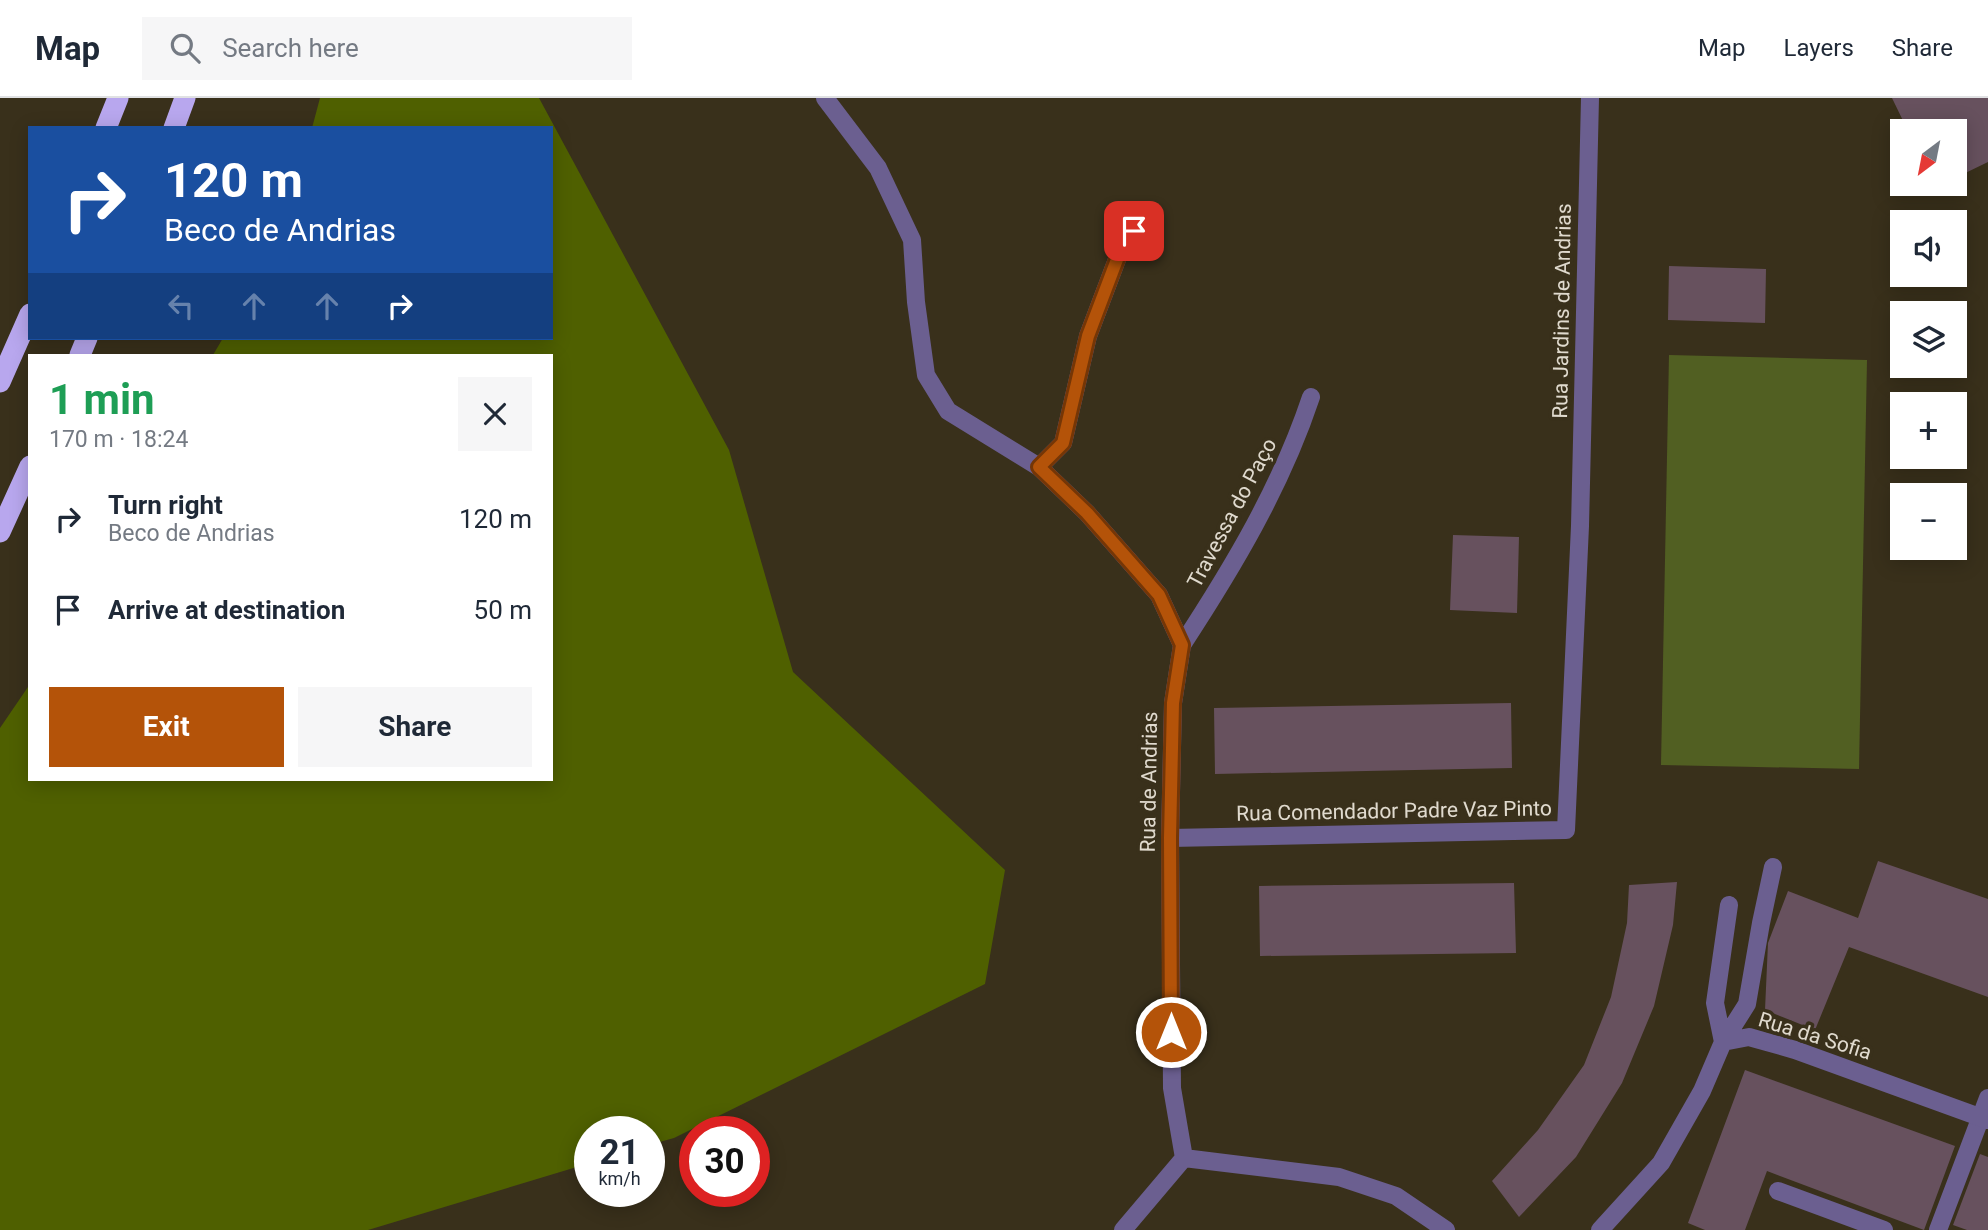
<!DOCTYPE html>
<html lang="en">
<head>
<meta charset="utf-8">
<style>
	:root { --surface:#fff; --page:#f6f6f7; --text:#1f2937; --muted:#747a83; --line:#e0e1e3; --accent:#b45309 }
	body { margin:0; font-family:Roboto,sans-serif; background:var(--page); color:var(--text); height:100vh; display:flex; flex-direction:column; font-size:26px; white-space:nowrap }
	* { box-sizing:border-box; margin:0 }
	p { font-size:23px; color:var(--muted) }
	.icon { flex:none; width:38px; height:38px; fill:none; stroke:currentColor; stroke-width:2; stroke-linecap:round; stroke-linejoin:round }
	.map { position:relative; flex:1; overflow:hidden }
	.panel { position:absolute; left:28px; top:256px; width:525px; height:427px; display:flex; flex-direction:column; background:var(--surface); border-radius:0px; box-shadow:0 4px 18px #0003 }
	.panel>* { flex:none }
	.hud { position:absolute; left:28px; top:28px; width:525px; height:214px; border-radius:0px; box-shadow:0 4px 18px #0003; background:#1a4fa0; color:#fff; overflow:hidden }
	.needle { width:46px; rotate:212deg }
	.controls { position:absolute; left:1890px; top:21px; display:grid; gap:14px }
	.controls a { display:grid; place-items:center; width:77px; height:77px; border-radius:0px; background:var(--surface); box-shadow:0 4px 18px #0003; font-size:35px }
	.speed { position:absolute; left:574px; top:1018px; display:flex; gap:14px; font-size:35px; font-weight:700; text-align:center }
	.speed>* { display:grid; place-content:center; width:91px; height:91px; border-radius:50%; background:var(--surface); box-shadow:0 4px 18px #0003; line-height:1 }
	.speed small { font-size:18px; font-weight:400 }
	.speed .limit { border:10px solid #d22; background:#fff; color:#111 }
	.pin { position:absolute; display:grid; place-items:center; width:60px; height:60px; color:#fff; margin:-30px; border-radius:14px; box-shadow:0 4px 10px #0006 }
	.me { position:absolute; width:77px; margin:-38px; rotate:0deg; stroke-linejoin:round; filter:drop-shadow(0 0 5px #0008) }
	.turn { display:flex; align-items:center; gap:24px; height:147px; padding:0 21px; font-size:32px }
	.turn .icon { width:91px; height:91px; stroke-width:2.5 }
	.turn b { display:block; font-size:49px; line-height:60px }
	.lanes { display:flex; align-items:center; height:66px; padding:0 21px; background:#0003; justify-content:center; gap:35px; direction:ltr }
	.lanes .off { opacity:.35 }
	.round { display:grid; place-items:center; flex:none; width:74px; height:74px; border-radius:0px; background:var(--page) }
	.headline { display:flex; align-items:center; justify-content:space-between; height:119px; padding:0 21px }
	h1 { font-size:42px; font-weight:700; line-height:52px; color:#1e9e55 }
	.cta { display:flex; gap:14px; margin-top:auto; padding:14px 21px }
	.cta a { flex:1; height:80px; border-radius:0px; background:var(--accent); color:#fff; font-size:28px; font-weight:700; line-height:80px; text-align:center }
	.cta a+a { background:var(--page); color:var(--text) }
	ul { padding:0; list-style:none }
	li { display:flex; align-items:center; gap:21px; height:91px; padding:0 21px }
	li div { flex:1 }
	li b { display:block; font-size:26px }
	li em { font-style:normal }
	header { display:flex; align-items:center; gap:42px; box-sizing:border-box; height:98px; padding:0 35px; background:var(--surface); border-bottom:2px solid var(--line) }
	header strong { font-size:33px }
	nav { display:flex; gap:38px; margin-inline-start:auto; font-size:24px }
	.search { width:490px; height:63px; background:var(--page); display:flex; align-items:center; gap:18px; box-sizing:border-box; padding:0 24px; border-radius:0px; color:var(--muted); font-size:26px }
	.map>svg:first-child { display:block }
	.green { fill:#515f22 }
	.forest { fill:#4f6000 }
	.building { fill:#67515e }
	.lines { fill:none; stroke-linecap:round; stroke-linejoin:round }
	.service { stroke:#6b5f90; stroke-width:18 }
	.minor { stroke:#6b5f90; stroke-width:18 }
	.motorway { stroke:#b8a7ee; stroke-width:21 }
	.route-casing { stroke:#753606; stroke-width:18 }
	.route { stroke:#b45309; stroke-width:12 }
	.labels { text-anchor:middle; stroke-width:7; stroke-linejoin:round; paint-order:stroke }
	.street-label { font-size:21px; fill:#e0dace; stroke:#39301b }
</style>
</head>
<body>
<header>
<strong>Map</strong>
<div class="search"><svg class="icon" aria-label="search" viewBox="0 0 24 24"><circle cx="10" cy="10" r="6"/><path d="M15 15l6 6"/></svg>Search here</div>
<nav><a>Map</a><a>Layers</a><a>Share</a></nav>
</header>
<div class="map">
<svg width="1988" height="1132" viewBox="0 0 1988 1132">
	<rect width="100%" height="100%" fill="#39301b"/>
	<path class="green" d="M 1669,257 L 1867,262 L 1859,671 L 1661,667 Z"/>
	<path class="forest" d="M 320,0 L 539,0 L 729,352 L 793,574 L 1005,772 L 985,886 L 674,1040 L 649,1047 L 649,1034 L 590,1034 L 590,1065 L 368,1132 L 0,1132 L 0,630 L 30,586 L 30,681 L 551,681 L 551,257 L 213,257 L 223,240 L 551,240 L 551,30 L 312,30 Z"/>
	<path class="building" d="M 1892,0 L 1988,0 L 1988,64 L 1955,80 L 1955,33 L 1908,33 Z
		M 1669,168 L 1766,171 L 1765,225 L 1668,222 Z
		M 1453,437 L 1519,439 L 1517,515 L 1450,512 Z
		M 1511,605 L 1512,670 L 1215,676 L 1214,610 Z
		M 1878,763 L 1988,801 L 1988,899 L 1849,849 L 1815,932 L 1765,912 L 1768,845 L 1788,793 L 1858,820 Z
		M 1677,784 L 1673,827 L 1654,908 L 1622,985 L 1576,1059 L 1519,1119 L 1492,1083 L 1538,1032 L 1584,967 L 1611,899 L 1627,825 L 1629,787 Z
		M 1514,785 L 1516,855 L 1260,858 L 1259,788 Z
		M 1745,972 L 1955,1048 L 1924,1132 L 1767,1073 L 1745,1132 L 1705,1132 L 1688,1125 Z
		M 1980,1056 L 1988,1059 L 1988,1132 L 1967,1132 L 1953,1127 Z"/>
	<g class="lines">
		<path class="service" d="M 1778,1093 L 1884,1132
			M 1938,1132 L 1988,1000"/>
		<path class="minor" d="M 825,0 L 878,70 L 912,142 L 916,204 L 926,277 L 948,313 L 1039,369 L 1087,415 L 1159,497 L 1182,547 L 1173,605 L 1170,740 L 1172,990 L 1184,1060
			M 1039,369 L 1063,345 L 1088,238 L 1124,143 L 1144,122
			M 1182,547 C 1233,469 1281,389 1311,299
			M 1170,740 L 1566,732 L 1580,428 L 1590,0
			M 1723,944 L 1749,939 L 1795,952 L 1988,1022
			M 1723,944 L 1715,905 L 1729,807
			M 1184,1060 L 1339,1079 L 1396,1098 L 1446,1132
			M 1123,1132 L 1184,1060
			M 1600,1132 L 1661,1065 L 1702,993 L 1723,944 L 1747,906 L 1761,825 L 1773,769"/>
		<path class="motorway" d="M 106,30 L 118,0
			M 174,30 L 185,0
			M 80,257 L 87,240
			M 0,284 L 30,216
			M 0,434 L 30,368"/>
	</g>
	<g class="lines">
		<defs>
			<path id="route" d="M 1134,133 L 1124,143 L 1088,238 L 1063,345 L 1039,369 L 1087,415 L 1159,497 L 1182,547 L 1173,605 L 1170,740 L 1171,934"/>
		</defs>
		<use href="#route" class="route-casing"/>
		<use href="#route" class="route"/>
	</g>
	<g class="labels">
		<g class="street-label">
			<text transform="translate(1562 213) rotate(-89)" y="7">Rua Jardins de Andrias</text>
			<text transform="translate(1232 415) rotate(-62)" y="7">Travessa do Paço</text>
			<text transform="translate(1149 684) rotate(-89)" y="7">Rua de Andrias</text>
			<text transform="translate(1394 713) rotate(-1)" y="7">Rua Comendador Padre Vaz Pinto</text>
			<text transform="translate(1815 938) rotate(17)" y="7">Rua da Sofia</text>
		</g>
	</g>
</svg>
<div class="controls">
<a><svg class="needle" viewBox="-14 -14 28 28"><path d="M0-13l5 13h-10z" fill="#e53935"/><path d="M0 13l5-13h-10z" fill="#747a83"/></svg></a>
<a><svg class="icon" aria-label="sound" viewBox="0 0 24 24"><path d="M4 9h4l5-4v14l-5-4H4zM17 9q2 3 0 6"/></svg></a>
<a><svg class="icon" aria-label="layers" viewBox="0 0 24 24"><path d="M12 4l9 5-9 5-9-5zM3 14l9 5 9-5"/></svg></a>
<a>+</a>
<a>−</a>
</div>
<div class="speed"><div>21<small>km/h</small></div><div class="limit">30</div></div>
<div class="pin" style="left:1134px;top:133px;background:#d93025"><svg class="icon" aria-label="arrive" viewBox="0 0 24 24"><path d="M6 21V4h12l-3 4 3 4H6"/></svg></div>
<svg class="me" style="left:1171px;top:934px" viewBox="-20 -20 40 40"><circle r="17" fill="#b45309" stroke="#fff" stroke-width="3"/><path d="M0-11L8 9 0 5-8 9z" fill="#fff"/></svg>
<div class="hud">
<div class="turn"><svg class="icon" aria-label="right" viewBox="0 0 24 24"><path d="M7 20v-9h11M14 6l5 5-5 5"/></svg><div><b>120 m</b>Beco de Andrias</div></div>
<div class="lanes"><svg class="icon off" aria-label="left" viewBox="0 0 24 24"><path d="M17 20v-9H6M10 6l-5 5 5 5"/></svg><svg class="icon off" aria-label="ahead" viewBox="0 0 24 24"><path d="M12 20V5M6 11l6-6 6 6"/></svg><svg class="icon off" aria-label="ahead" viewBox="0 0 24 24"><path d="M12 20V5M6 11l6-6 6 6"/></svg><svg class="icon" aria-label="right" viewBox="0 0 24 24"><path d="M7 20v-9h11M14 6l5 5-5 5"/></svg></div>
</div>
<section class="panel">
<div class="headline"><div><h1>1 min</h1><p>170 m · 18:24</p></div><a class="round"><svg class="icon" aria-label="close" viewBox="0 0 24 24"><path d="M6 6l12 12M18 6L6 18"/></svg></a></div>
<ul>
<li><svg class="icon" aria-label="right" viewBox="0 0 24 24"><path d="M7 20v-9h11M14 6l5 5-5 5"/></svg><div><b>Turn right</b><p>Beco de Andrias</p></div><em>120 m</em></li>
<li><svg class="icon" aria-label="arrive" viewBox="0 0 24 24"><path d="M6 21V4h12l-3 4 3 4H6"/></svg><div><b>Arrive at destination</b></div><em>50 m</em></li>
</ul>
<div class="cta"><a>Exit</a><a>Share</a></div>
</section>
</div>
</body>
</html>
